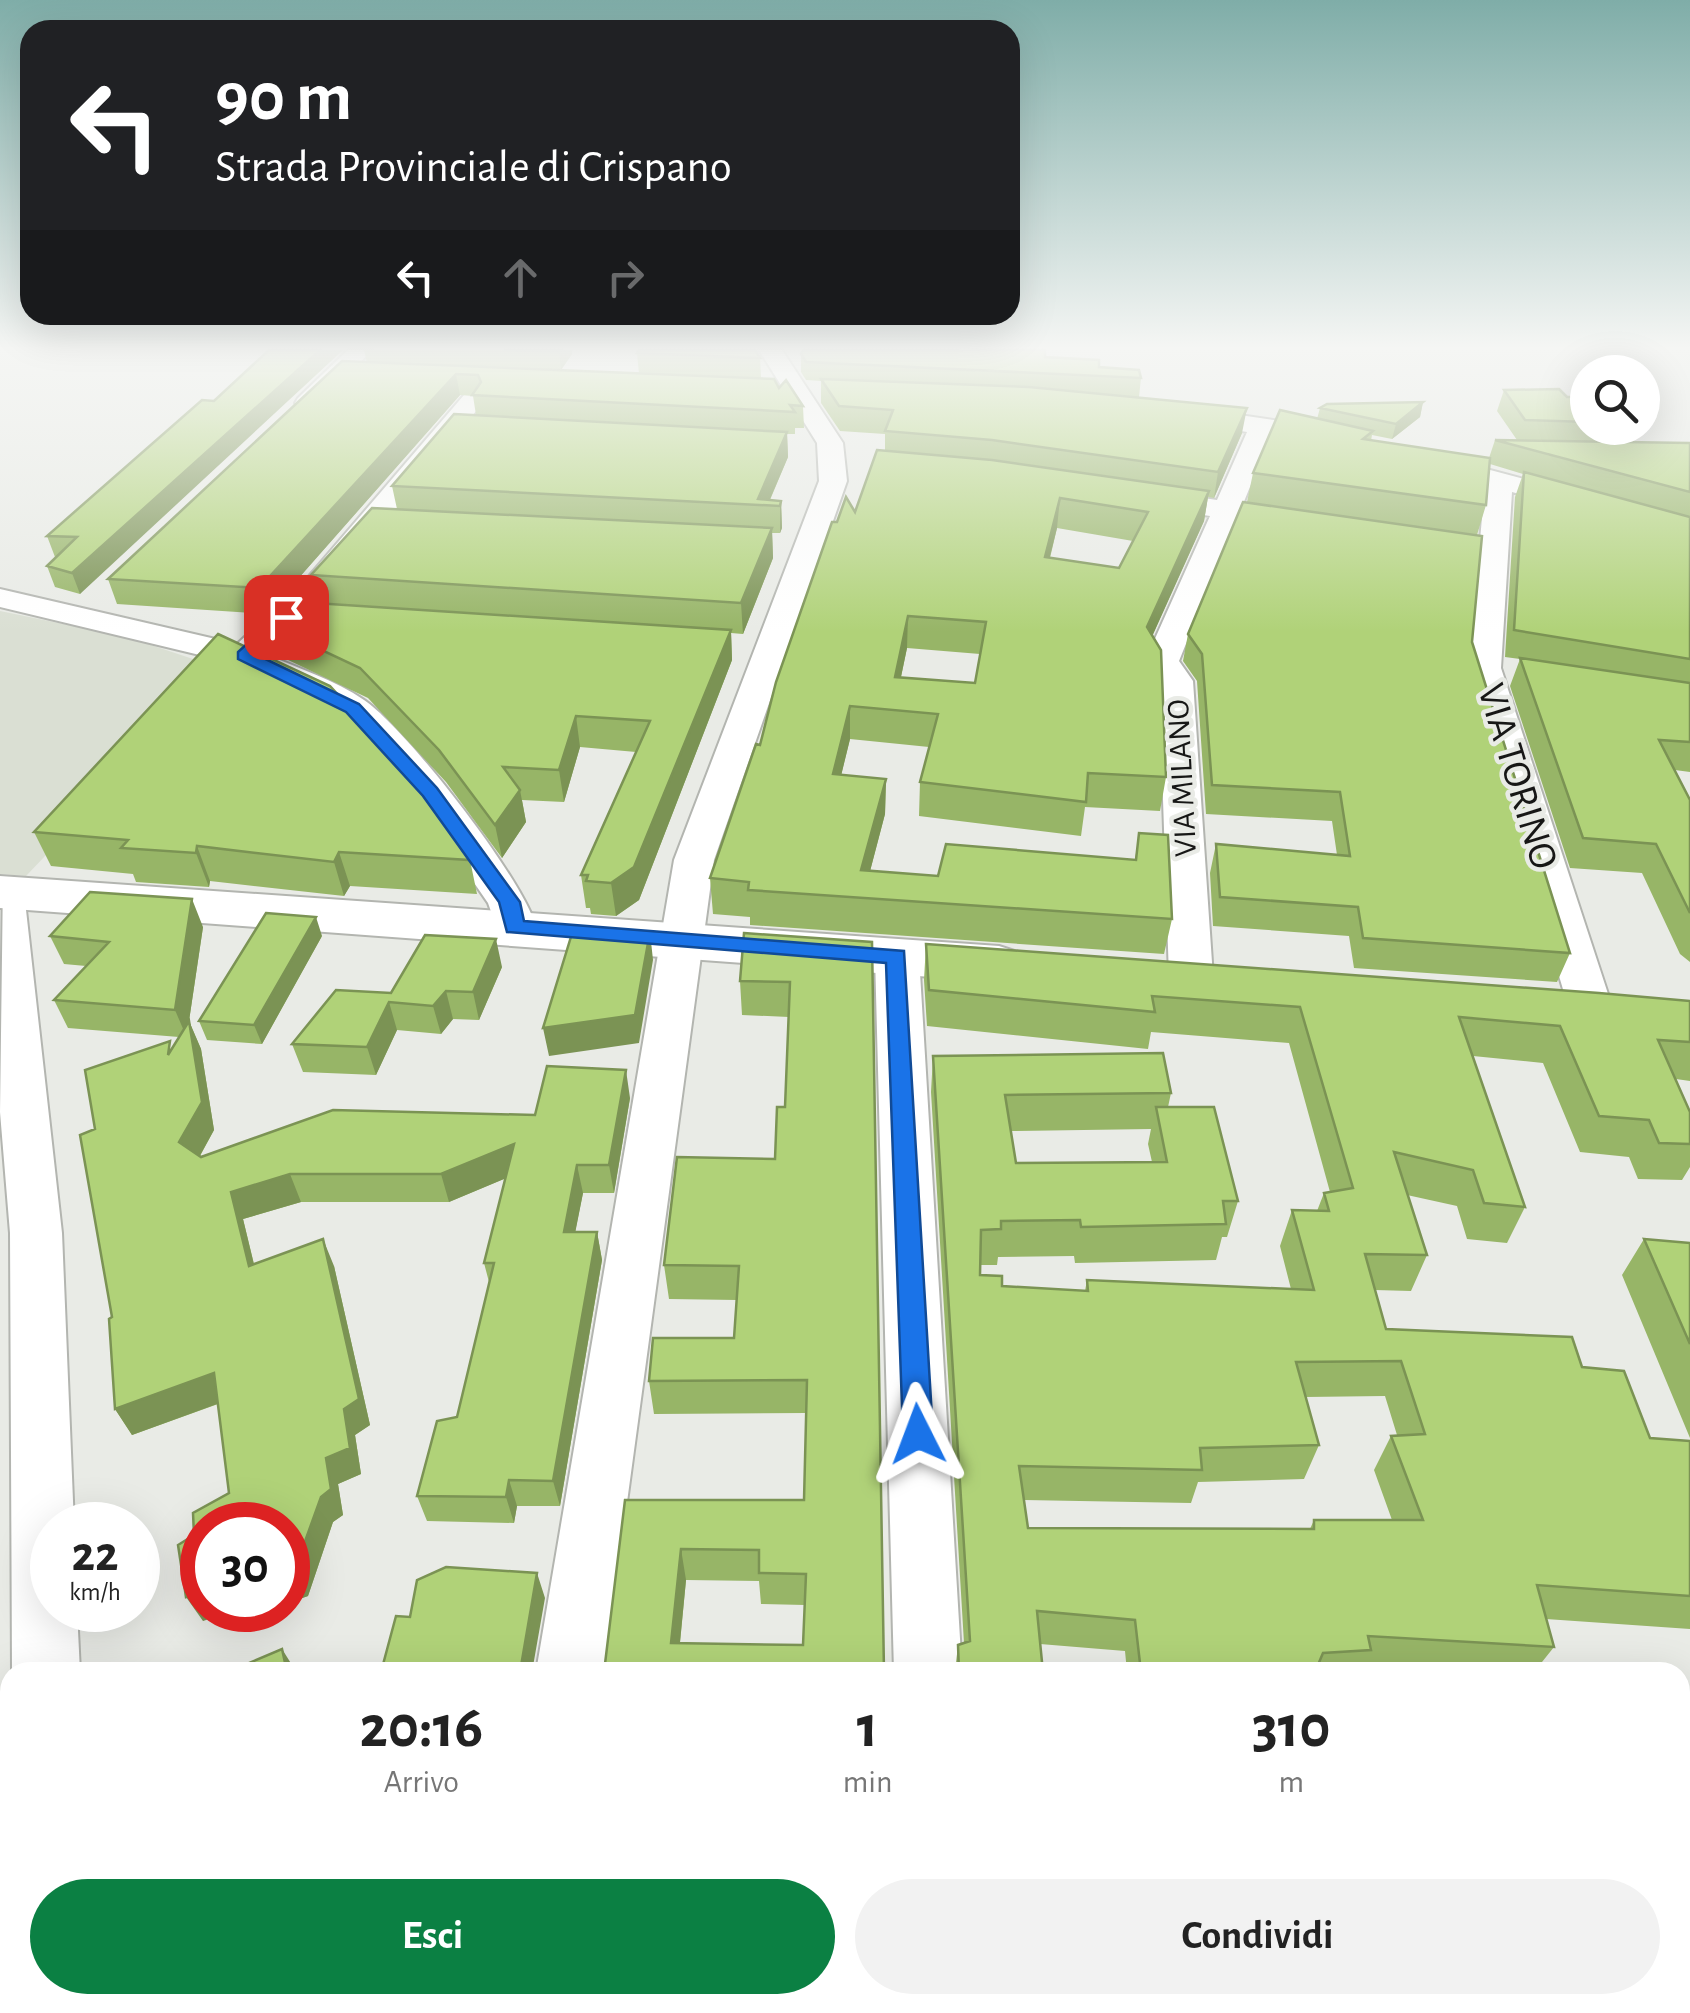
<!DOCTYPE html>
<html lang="it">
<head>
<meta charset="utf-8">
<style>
	:root { --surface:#fff; --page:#f2f2f2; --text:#222; --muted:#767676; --accent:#0b8043 }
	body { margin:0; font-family:"Alegreya Sans",sans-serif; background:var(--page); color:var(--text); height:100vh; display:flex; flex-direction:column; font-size:38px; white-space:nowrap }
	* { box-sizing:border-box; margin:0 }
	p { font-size:32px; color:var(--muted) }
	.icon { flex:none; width:55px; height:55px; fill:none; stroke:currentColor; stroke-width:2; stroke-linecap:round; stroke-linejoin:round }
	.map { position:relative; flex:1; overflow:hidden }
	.details { position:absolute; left:0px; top:1662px; width:1690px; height:352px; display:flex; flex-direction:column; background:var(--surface); border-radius:30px 30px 0 0; box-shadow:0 10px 40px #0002 }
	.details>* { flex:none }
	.top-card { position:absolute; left:20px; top:20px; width:1000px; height:305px; border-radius:30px; box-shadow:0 10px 40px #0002; background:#202124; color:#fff; overflow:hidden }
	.buttons { position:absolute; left:1570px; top:355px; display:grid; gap:20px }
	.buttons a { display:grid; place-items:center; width:90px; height:90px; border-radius:50%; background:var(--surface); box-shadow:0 10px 40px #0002; font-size:50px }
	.speed { position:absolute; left:30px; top:1502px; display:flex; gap:20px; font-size:50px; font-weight:700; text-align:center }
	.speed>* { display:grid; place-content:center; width:130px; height:130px; border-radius:50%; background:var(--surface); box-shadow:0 10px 40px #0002; line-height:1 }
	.speed small { font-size:25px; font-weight:400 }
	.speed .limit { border:15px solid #d22; background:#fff; color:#111 }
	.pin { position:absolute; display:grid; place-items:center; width:85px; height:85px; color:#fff; margin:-42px; border-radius:20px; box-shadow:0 5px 15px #0006 }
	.me { position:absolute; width:110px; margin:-55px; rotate:357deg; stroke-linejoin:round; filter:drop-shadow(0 0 8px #0008) }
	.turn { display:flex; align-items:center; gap:35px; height:210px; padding:0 30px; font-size:45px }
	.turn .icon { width:130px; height:130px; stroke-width:2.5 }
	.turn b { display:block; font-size:70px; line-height:85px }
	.lanes { display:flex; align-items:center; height:95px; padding:0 30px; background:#0003; justify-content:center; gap:50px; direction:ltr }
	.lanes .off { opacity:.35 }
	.eta { display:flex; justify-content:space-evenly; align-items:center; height:170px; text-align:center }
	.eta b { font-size:60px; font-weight:700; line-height:70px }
	.action { display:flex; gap:20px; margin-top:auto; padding:20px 30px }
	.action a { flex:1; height:115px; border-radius:60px; background:var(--accent); color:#fff; font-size:40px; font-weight:700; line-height:115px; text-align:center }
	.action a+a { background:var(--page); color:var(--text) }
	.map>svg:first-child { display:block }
	.built { fill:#dadfd3 }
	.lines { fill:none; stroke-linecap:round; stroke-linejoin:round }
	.minor-casing { stroke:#b3b5b0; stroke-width:4 }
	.tertiary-casing { stroke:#b3b5b0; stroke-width:4 }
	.minor { fill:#fff; fill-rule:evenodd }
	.tertiary { fill:#fff; fill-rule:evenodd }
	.wall { fill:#97b567; fill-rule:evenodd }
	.shaded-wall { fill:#7b9354 }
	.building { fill:#b0d278; stroke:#7b9354; stroke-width:2.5; fill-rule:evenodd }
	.route { fill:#1a73e8; stroke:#114b97; stroke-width:2.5 }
	.labels { text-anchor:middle; stroke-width:9; stroke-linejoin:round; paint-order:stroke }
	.far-street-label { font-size:32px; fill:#171716; stroke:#e9ebe6 }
	.street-label { font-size:40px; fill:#171716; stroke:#e9ebe6 }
</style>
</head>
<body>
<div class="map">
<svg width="1690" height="2013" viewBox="0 0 1690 2013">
	<rect width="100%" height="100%" fill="#e9ebe6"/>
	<path class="built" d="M 0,611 L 127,637 L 223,669 L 26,876 L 0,874 Z"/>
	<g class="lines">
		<defs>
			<path id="minor" d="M 348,350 L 372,350 L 316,408 L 298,408 L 295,403 L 298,398 Z
				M 759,350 L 782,350 L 843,443 L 847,481 L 714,860 L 604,1672 L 536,1672 L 674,860 L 819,481 L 817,443 Z
				M 490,372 L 498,374 L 498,384 L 325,597 L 266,654 C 297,668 335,680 364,700 C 406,728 524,880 536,927 L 530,937 L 515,941 L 500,937 L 488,903 L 417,800 L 341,715 L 233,663 L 0,607 L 0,589 L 237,644 L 303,583 L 482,374 Z
				M 1185,407 L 1334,429 L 1347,437 L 1334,445 L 1271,435 L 1243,504 L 1301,512 L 1315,521 L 1301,530 L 1236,520 L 1179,661 L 1193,681 L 1213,977 L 1207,987 L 1191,992 L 1175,987 L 1169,977 L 1159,681 L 1145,661 L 1210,516 L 1147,506 L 1133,498 L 1147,490 L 1217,500 L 1247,432 L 1176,420 L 1172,415 Z
				M 1430,454 L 1690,523 L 1690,541 L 1512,492 L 1501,668 L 1612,1006 L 1606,1017 L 1590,1021 L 1574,1017 L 1568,1006 L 1467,668 L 1478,557 L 1413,546 L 1408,540 L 1423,531 L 1480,540 L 1485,485 L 1421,468 L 1417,462 L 1421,456 Z
				M 3,879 L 18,883 L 24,892 L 62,1233 L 74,1525 L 52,1525 L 52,1610 L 77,1610 L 80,1672 L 12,1672 L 10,1233 L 0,1112 Z
				M 897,942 L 912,946 L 919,956 L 962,1672 L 894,1672 L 875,956 L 882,946 Z
				M 1690,1700 L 1690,1770 L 1680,1772 L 1680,1702 Z
				M 10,1950 L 10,2005 L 135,2005 L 132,2013 L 0,2013 L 0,1954 Z
				M 930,2005 L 1008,2005 L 1010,2013 L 932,2013 Z"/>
			<path id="tertiary" d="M 0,876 L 999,946 L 1018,952 L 1026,964 L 1018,976 L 999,982 L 0,908 Z"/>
		</defs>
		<use href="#minor" class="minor-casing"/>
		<use href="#tertiary" class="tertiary-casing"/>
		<use href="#minor" class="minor"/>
		<use href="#tertiary" class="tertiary"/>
	</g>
	<path class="wall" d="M 364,350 L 572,350 L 572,354 L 561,370 L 779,388 L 803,406 L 804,428 L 795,428 L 795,434 L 787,434 L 788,457 L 770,500 L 781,501 L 782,528 L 780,533 L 772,533 L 773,558 L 743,634 L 731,633 L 732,660 L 639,900 L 616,916 L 591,914 L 590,908 L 586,908 L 581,875 L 636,752 L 580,747 L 564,802 L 522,800 L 526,822 L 502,858 L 446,782 L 368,698 L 286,659 L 277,629 L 319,603 L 311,575 L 397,509 L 392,486 L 476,415 L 473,396 L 460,395 L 267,614 L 117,604 L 108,579 L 367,363 Z
		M 637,353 L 760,358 L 761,378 L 639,374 Z
		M 801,354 L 1045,357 L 1099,367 L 1141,378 L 1139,397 L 1242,433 L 1214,498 L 1208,497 L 1204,521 L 1152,636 L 1166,777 L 1160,811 L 1085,807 L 1081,836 L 919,816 L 920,782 L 929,747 L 850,739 L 841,775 L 886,779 L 885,814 L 870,871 L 938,876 L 1135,860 L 1139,833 L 1172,919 L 1164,954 L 750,925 L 750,917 L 713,914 L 710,878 L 760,745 L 837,522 L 855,512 L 885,450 L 885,434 L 840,431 L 821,403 L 821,381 L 806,380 L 801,372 ZM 1057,528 L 1133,541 L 1119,568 L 1050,558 ZM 907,648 L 980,654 L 975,683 L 901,677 Z
		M 1504,390 L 1567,397 L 1588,397 L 1588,428 L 1612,428 L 1607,442 L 1690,443 L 1690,772 L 1675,770 L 1690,800 L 1690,962 L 1680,954 L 1642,873 L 1570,868 L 1510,686 L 1520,659 L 1505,657 L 1515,497 L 1523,474 L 1490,464 L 1486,505 L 1477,535 L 1472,642 L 1570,953 L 1557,982 L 1354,968 L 1349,936 L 1213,926 L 1210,873 L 1216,844 L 1337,855 L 1332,821 L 1206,814 L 1197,681 L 1183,661 L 1188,634 L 1247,502 L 1253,473 L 1317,419 L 1320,408 L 1423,402 L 1420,417 L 1392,439 L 1372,435 L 1371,441 L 1489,458 L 1495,440 L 1517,440 L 1497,411 Z
		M 214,401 L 80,594 L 55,587 L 47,566 L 56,557 L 55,557 L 47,536 Z
		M 34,832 L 470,860 L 477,894 L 350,886 L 344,896 L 210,881 L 209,887 L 136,882 L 133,874 L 51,866 Z
		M 203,927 L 189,1021 L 201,1049 L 214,1130 L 200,1156 L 201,1157 L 535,1115 L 630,1098 L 614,1193 L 583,1193 L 575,1232 L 597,1232 L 602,1260 L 560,1506 L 517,1506 L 514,1523 L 427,1521 L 417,1496 L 457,1417 L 489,1282 L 484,1263 L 506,1178 L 449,1202 L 301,1202 L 243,1219 L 254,1264 L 334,1266 L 370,1425 L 355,1435 L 361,1474 L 338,1484 L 343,1515 L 333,1522 L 308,1596 L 288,1603 L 288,1525 L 203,1621 L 194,1535 L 229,1493 L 218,1404 L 132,1435 L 115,1409 L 112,1317 L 95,1129 L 173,1047 L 179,1037 L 68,1028 L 54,1000 L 86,966 L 64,964 L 50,936 Z
		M 322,936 L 262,1044 L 207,1040 L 199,1021 Z
		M 872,942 L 884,1672 L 604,1672 L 625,1500 L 804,1500 L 806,1413 L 654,1414 L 649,1381 L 734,1338 L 737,1300 L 669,1299 L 664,1265 L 775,1159 L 785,1107 L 789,1017 L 742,1015 L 740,981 ZM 686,1580 L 759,1581 L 761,1604 L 805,1605 L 803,1645 L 680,1643 Z
		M 926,944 L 1690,1001 L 1690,1081 L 1676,1079 L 1690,1112 L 1690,1167 L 1682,1180 L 1638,1179 L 1629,1157 L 1580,1152 L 1543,1063 L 1473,1056 L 1525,1207 L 1507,1243 L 1467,1239 L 1457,1206 L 1407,1195 L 1427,1255 L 1411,1291 L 1375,1290 L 1386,1329 L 1582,1367 L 1650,1438 L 1690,1441 L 1690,1629 L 1546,1619 L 1554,1647 L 1534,1672 L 1440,1672 L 1361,1668 L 1358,1672 L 1127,1672 L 1125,1651 L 1040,1644 L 1043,1672 L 955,1672 L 958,1645 L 964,1643 L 931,1092 L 933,1056 L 1171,1093 L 1168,1107 L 1238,1201 L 1227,1237 L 1222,1237 L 1216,1260 L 1075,1263 L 1074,1256 L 998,1257 L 997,1265 L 980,1265 L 980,1275 L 1002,1286 L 1085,1291 L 1087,1280 L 1291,1289 L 1280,1246 L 1292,1210 L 1317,1211 L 1324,1193 L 1330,1192 L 1289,1043 L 1151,1032 L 1148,1049 L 927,1026 L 924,980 ZM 1151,1129 L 1148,1144 L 1152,1162 L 1016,1163 L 1011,1131 ZM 1385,1396 L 1397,1435 L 1391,1436 L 1374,1470 L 1392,1520 L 1314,1520 L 1310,1529 L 1028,1528 L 1024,1500 L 1191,1503 L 1198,1482 L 1304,1479 L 1319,1445 L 1305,1397 Z
		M 502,967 L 479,1020 L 453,1019 L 441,1034 L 397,1030 L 376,1075 L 303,1072 L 292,1044 L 391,993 Z
		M 1644,1239 L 1690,1243 L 1690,1438 L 1622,1275 Z
		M 1690,1799 L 1690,1866 L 1680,1848 L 1680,1808 Z
		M 1071,2005 L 1278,2005 L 1280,2013 L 1072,2013 Z
		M 1341,2005 L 1680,2005 L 1690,2013 L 1343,2013 Z"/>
	<path class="shaded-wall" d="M 320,350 L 343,350 L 80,594 L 72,573 Z
		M 561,350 L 572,350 L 572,354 L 561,370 L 559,352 Z
		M 456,374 L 460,395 L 267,614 L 259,588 Z
		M 1423,402 L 1420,417 L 1392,439 L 1396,424 Z
		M 1247,408 L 1242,433 L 1214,498 L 1218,472 Z
		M 787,432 L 788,457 L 767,506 L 758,499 Z
		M 1209,491 L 1204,521 L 1142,659 L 1147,627 Z
		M 1060,498 L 1057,528 L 1042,588 L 1045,557 Z
		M 781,501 L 782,528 L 780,533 L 780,506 Z
		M 772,528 L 773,558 L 743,634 L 741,603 Z
		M 908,616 L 907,648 L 894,710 L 895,677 Z
		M 731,630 L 732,660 L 639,900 L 616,916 L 611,883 Z
		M 850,706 L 850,739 L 833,809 L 833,774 Z
		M 576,716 L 580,747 L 564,802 L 559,770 Z
		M 886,779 L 885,814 L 863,898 L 861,870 Z
		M 520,790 L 526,822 L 502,858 L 495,825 Z
		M 197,846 L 210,881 L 209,887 L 196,853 Z
		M 339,852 L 350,886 L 344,896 L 334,862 Z
		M 192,899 L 203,927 L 189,1021 L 201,1049 L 214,1130 L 192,1170 L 179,1142 L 187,1038 L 175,1010 Z
		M 316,917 L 322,936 L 262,1044 L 254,1025 Z
		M 650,932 L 653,960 L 639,1043 L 549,1056 L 543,1028 Z
		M 496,939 L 502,967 L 479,1020 L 473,992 Z
		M 446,991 L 453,1019 L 441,1034 L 433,1006 Z
		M 389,1002 L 397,1030 L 376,1075 L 367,1047 Z
		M 626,1070 L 630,1098 L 614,1193 L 609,1165 Z
		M 514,1144 L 521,1172 L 449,1202 L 441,1174 Z
		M 577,1165 L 583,1193 L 570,1259 L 564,1232 Z
		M 290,1174 L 301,1202 L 243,1219 L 261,1294 L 249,1266 L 231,1192 Z
		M 597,1232 L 602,1260 L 560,1506 L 553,1481 Z
		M 323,1239 L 334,1266 L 370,1425 L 355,1435 L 361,1474 L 338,1484 L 343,1515 L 333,1522 L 308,1596 L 288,1603 L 288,1574 L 344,1409 Z
		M 214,1373 L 228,1400 L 132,1435 L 115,1409 Z
		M 509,1480 L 517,1506 L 514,1523 L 506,1497 Z
		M 681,1549 L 686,1580 L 677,1672 L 671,1643 Z
		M 537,1573 L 545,1598 L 532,1672 L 520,1672 Z
		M 202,1592 L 202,1610 L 237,1610 L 203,1621 L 186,1597 Z
		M 282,1649 L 292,1665 L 294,1672 L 287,1672 Z"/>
	<path class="building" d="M 269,350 L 320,350 L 72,573 L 47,566 L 77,537 L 47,536 L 202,400 L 214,401 Z
		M 504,350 L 561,350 L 559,352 Z
		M 639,350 L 755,350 L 760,358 L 637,353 Z
		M 803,350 L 1045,350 L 1045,357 L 1099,360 L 1099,367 L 1139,370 L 1141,378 L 806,362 L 801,354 Z
		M 342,361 L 774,379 L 779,388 L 786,380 L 803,406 L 790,405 L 795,412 L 472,395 L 481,382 L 478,375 L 456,374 L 259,588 L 108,579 Z
		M 821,379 L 1029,387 L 1247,408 L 1218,472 L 992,440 L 885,431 L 893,410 L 839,406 Z
		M 1559,389 L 1567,397 L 1588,397 L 1588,422 L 1525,420 L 1504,390 Z
		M 1423,402 L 1396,424 L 1320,408 L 1327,404 Z
		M 1280,410 L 1373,431 L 1363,439 L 1490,458 L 1486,505 L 1253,473 Z
		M 454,414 L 787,432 L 758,499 L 781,501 L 780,506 L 392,486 Z
		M 1495,440 L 1690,443 L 1690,492 Z
		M 877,450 L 992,460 L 1209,491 L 1147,627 L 1161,650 L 1166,777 L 1088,773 L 1086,802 L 920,782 L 938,714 L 850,706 L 833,774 L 886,779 L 861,870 L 938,876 L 946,844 L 1136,860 L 1139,833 L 1168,835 L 1172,919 L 748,890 L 749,882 L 710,878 L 756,744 L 760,745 L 776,682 L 832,522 L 837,522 L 846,497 L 855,512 ZM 1060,498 L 1148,512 L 1119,568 L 1045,557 ZM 908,616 L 986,622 L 975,683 L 895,677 Z
		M 1524,472 L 1690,517 L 1690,659 L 1514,630 Z
		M 1243,502 L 1482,536 L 1472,642 L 1570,953 L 1363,938 L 1358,907 L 1220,897 L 1216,844 L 1350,856 L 1340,792 L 1212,785 L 1202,654 L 1188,634 Z
		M 372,508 L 772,528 L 741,603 L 311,575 Z
		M 299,602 L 731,630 L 634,867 L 611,883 L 586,881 L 588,875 L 581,875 L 650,721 L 576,716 L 559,770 L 503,767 L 520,790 L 495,825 L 439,750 L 360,668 L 277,629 Z
		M 218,634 L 330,686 L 406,769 L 470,860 L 339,852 L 334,862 L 197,846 L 196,853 L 121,848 L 128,840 L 34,832 Z
		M 1520,658 L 1690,683 L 1690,742 L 1659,740 L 1690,800 L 1690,913 L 1656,844 L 1583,838 Z
		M 90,892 L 192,899 L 175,1010 L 54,1000 L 109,942 L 50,936 Z
		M 266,913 L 316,917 L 254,1025 L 199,1021 Z
		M 574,927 L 650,932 L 635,1015 L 543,1028 Z
		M 744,933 L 872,942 L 884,1672 L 604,1672 L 625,1500 L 804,1500 L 807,1380 L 649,1381 L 653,1338 L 734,1338 L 739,1266 L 664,1265 L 677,1157 L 775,1159 L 777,1107 L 785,1107 L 790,982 L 740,981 ZM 681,1549 L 759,1550 L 759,1573 L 806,1574 L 803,1645 L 671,1643 Z
		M 425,935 L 496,939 L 473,992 L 446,991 L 433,1006 L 389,1002 L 367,1047 L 292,1044 L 336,990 L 391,993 Z
		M 926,944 L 1599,993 L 1690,1001 L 1690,1042 L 1658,1040 L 1690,1112 L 1690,1144 L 1659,1143 L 1649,1120 L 1599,1116 L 1560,1026 L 1459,1017 L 1525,1207 L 1484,1203 L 1473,1170 L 1394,1152 L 1427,1255 L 1365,1254 L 1386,1329 L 1572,1337 L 1582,1367 L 1624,1371 L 1650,1438 L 1690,1441 L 1690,1596 L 1537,1585 L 1554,1647 L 1368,1636 L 1371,1650 L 1323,1653 L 1315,1672 L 1141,1672 L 1135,1620 L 1037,1611 L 1043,1672 L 959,1672 L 958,1645 L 970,1641 L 933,1056 L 1163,1053 L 1171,1093 L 1005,1095 L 1016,1163 L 1167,1162 L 1156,1107 L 1214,1107 L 1238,1201 L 1223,1201 L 1226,1224 L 1081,1227 L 1080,1220 L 1001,1221 L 1001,1229 L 981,1230 L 980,1275 L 1002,1276 L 1002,1286 L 1088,1291 L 1087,1280 L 1314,1290 L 1292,1210 L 1329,1211 L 1324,1193 L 1353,1188 L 1300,1007 L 1152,996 L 1155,1012 L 929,990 ZM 1401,1361 L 1425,1434 L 1391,1436 L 1423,1520 L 1314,1520 L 1314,1529 L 1028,1528 L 1019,1466 L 1202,1470 L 1200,1448 L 1319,1445 L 1296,1362 Z
		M 189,1021 L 202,1102 L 179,1142 L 201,1157 L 333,1110 L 535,1115 L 547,1066 L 626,1070 L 609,1165 L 577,1165 L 564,1232 L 597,1232 L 553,1481 L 509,1480 L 506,1497 L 417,1496 L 437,1421 L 457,1417 L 494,1263 L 484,1263 L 514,1144 L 441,1174 L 290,1174 L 231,1192 L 249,1266 L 323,1239 L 359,1399 L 344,1409 L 350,1448 L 326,1458 L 331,1489 L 321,1497 L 294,1572 L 288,1574 L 288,1525 L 202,1525 L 202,1592 L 186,1597 L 178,1545 L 194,1535 L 193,1513 L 229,1493 L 214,1373 L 115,1409 L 109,1319 L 112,1317 L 80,1135 L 95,1129 L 85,1070 L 170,1041 L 168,1055 Z
		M 1644,1239 L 1690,1243 L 1690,1344 Z
		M 446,1567 L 537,1573 L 520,1672 L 381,1672 L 396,1616 L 410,1617 L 417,1580 Z
		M 282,1649 L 287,1672 L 228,1672 Z
		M 1690,1902 L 1690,2013 L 1368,2013 L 1366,2005 L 1680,2005 L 1680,1903 Z
		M 538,2005 L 675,2005 L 675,2013 L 532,2013 L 532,2006 Z
		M 772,2005 L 940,2005 L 941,2013 L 773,2013 Z
		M 1082,2005 L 1278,2005 L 1280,2013 L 1084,2013 Z"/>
	<linearGradient id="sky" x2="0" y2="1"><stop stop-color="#7fada8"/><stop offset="0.55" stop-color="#f5f6f4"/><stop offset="1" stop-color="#f5f6f4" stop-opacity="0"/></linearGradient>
	<rect width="1690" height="632" fill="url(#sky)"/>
	<path class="route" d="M 281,613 L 294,617 L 255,654 L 359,704 L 437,788 L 520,902 L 524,921 L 904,951 L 933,1434 L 928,1443 L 918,1447 L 907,1443 L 903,1434 L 886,963 L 507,932 L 499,902 L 423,796 L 346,712 L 238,659 L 238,652 Z"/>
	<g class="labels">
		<g class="far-street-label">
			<text transform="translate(1181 778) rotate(-93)" y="11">VIA MILANO</text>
		</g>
		<g class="street-label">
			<text transform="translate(1519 776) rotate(73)" y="14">VIA TORINO</text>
		</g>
	</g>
</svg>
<div class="buttons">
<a><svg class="icon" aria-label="search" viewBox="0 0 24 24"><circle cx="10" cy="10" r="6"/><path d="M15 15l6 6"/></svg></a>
</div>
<div class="speed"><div>22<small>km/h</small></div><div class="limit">30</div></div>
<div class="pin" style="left:286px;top:617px;background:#d93025"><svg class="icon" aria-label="arrive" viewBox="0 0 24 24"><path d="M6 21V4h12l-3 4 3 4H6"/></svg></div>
<svg class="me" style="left:918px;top:1434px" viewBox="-20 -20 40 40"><path d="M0-17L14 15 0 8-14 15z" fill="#1a73e8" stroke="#fff" stroke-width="4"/></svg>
<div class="top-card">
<div class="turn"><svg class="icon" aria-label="left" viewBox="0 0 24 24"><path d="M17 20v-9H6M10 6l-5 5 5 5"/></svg><div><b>90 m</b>Strada Provinciale di Crispano</div></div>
<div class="lanes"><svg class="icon" aria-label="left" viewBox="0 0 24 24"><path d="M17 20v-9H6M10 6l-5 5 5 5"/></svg><svg class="icon off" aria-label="ahead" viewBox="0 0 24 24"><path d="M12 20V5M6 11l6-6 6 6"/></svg><svg class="icon off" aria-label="right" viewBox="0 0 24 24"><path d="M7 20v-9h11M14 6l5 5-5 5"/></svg></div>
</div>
<section class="details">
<div class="eta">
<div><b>20:16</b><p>Arrivo</p></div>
<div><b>1</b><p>min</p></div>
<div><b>310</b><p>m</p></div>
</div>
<div class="action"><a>Esci</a><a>Condividi</a></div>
</section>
</div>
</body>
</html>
